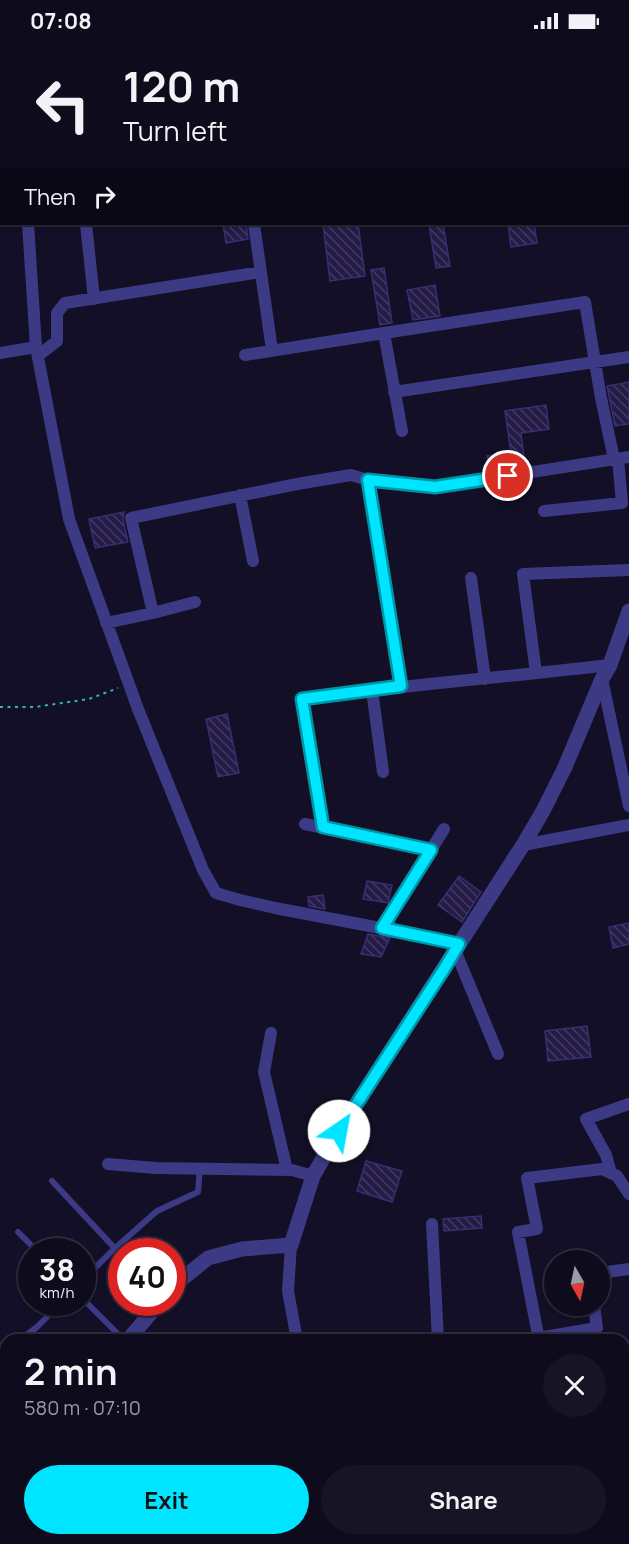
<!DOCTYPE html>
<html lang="en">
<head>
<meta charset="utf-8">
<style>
	:root { --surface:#0e0b1c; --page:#171425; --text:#f1f3f6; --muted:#9b9ba3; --line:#2e2b3b; --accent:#00e5ff }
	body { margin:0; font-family:Manrope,sans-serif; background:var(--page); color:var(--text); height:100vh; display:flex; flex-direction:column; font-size:22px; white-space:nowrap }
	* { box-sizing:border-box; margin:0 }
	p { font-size:20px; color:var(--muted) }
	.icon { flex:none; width:33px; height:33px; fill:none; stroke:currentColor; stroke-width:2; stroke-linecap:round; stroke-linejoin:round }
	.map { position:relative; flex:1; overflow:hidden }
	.drawer { position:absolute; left:0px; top:1292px; width:630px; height:212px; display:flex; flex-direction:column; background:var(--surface); border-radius:18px 18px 0 0; box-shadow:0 2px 4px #0004,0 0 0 2px var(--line) }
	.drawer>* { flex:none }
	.top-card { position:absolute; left:0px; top:0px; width:630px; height:183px; box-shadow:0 2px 4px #0004,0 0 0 2px var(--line); background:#0e0b1c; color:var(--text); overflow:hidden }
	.needle { width:39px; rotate:171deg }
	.fabs { position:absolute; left:544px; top:1208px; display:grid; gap:12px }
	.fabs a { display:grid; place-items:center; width:66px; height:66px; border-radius:50%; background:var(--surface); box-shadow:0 2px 4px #0004,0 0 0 2px var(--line); font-size:30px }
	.speed { position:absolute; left:18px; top:1196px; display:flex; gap:12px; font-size:30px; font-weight:700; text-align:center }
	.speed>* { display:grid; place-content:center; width:78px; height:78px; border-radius:50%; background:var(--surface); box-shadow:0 2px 4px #0004,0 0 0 2px var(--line); line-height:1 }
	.speed small { font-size:15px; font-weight:400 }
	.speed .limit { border:9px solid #d22; background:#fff; color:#111 }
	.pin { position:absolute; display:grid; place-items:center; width:51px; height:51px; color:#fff; margin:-26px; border:3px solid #fff; border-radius:50%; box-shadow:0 2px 6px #0007 }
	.me { position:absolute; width:66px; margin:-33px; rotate:33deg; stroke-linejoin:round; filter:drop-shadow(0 0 4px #0008) }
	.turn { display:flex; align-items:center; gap:21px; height:126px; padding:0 24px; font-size:27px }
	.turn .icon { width:78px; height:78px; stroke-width:2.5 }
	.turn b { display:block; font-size:42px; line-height:51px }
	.then { display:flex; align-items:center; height:57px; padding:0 24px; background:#0003; gap:12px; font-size:22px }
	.round { display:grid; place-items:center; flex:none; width:63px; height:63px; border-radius:32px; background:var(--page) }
	.summary { display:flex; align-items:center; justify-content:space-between; height:102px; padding:0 24px }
	h1 { font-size:36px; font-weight:700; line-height:45px }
	.cta { display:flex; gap:12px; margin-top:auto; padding:12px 24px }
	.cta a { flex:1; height:69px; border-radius:36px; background:var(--accent); color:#111; font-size:24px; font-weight:700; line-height:69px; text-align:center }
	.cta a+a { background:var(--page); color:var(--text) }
	.status { display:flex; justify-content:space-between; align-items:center; height:42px; padding:0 30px; background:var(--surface); direction:ltr }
	.status svg { height:16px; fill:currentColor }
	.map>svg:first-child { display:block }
	.building { fill:url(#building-back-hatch); stroke:#3b2d73; stroke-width:1.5 }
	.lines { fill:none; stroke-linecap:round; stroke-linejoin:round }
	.path { stroke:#2fb8b0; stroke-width:2; stroke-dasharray:3 4.5; stroke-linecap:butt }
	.service { stroke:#3d3a85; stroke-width:6 }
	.minor { stroke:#3d3a85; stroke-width:12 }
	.tertiary { stroke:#3d3a85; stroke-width:15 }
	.route-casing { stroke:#0095a6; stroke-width:15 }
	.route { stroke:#00e5ff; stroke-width:10 }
</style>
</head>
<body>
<div class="status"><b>07:08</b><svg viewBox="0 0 49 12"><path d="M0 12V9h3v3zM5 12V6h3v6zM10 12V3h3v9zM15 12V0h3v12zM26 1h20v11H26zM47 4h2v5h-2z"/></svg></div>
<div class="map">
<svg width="629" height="1502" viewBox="0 0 629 1502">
	<defs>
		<pattern id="building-back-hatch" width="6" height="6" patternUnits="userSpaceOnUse" patternTransform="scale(1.5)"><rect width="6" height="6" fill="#241b47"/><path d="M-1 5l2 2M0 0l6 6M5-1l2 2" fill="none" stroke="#433b63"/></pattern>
	</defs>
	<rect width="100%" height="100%" fill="#130f26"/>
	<path class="building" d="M 223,182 L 246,182 L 248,197 L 226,201 Z
		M 323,182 L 358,182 L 365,234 L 330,239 Z
		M 429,182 L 443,182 L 450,224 L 436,226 Z
		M 508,182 L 534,182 L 537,201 L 511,205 Z
		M 384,226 L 392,281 L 380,283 L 371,228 Z
		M 435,243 L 440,274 L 413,278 L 407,248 Z
		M 629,340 L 629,382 L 615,384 L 607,344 Z
		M 546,363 L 549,387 L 521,391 L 525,423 L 489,428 L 487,414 L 511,411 L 505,369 Z
		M 124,470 L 123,478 L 128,500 L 95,506 L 89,477 Z
		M 227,672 L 239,731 L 218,735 L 206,677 Z
		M 459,834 L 481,850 L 462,880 L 438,863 Z
		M 367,839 L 392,843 L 388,861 L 363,857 Z
		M 323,853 L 325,867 L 309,864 L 308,855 Z
		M 629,881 L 629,902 L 613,906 L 609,885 Z
		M 368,892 L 390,896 L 381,915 L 361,912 Z
		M 587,984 L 591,1015 L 548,1019 L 545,989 Z
		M 366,1119 L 402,1129 L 392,1160 L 357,1149 Z
		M 481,1174 L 482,1186 L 444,1189 L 443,1177 Z"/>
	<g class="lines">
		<path class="path" d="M 287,2 L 287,0
			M 0,20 L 2,20
			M 0,665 L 35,665 L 89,657 L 118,646"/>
		<path class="service" d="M 52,1139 L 122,1214
			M 18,1190 L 37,1209
			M 82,1239 L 114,1207 L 157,1169 L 198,1150 L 200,1127
			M 82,1256 L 124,1298
			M 20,1298 L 37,1285 L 62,1260
			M 0,1312 L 6,1308"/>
		<path class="minor" d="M 11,0 L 12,2
			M 389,0 L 389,2
			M 455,0 L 455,2
			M 518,0 L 518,2
			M 628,43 L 629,43
			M 628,172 L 629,172
			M 28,182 L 36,305 L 69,477 L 138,667 L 203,828 L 216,851 L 240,858 L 275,866 L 459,901
			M 86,182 L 94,257
			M 254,182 L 272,308
			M 384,291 L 585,260 L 601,356 L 614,417
			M 0,311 L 36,305
			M 39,313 L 57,299 L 57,271 L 65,261 L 261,230
			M 245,313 L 384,291 L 402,389
			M 394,350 L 629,315
			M 368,438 L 401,644
			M 240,453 L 253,519
			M 544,469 L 622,461 L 618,417
			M 471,536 L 485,637
			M 153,571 L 131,476 L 297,442 L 351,433 L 368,438 L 435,445 L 629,415
			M 106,581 L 153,571 L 195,560
			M 536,631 L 523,532 L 629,528
			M 602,637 L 629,764
			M 372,648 L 383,730
			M 305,782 L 431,808
			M 323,785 L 302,657 C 405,643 508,635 610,623
			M 523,803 L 629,783
			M 382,886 L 444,787
			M 455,908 L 498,1012
			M 271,991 L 264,1030 L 287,1128
			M 108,1122 L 155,1126 L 292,1128 L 313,1134
			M 611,1131 L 606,1113 L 586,1077 L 629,1062
			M 432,1182 L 438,1298
			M 291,1203 L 288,1249 L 297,1298
			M 600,1231 L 629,1227
			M 538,1296 L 597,1286 L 594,1263
			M 539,1298 L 518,1190 L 537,1187 L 527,1136 L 602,1127 L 617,1134 L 629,1152
			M 624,1368 L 629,1367
			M 0,1461 L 6,1461
			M 60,1497 L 63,1502
			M 115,1502 L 116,1497
			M 371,1502 L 381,1501 L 386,1502
			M 504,1502 L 505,1497"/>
		<path class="tertiary" d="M 172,1245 L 208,1216 L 242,1207 L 291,1203 L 313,1134 L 339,1089 L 523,803 L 543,769 L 565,725 L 602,637 L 610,623 L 629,569
			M 128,1298 L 160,1260
			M 624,1413 L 629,1414
			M 0,1449 L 6,1445
			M 359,1497 L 360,1502"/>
	</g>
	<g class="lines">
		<defs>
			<path id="route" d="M 339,1089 L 444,927 L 459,902 L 382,886 L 431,808 L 323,785 L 302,657 L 401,644 L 368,438 L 435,445 L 508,434"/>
		</defs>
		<use href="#route" class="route-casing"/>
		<use href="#route" class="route"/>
	</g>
</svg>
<div class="fabs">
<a><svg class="needle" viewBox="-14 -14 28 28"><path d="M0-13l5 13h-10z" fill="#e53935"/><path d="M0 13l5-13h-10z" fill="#9b9ba3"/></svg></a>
</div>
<div class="speed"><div>38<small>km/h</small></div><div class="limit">40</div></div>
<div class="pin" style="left:508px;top:434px;background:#d93025"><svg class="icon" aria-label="arrive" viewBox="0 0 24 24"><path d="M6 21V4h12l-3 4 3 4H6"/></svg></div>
<svg class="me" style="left:339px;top:1089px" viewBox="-20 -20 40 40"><circle r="19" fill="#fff"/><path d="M0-13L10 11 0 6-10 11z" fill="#00e5ff"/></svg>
<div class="top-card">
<div class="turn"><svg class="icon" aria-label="left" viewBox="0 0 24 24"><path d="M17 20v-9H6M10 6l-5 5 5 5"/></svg><div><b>120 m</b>Turn left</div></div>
<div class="then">Then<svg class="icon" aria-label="right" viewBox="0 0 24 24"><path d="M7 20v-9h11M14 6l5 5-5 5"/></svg></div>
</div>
<section class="drawer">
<div class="summary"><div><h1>2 min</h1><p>580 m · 07:10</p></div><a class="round"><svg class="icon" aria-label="close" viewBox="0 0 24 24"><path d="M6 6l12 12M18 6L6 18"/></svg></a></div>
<div class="cta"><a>Exit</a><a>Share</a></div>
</section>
</div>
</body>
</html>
